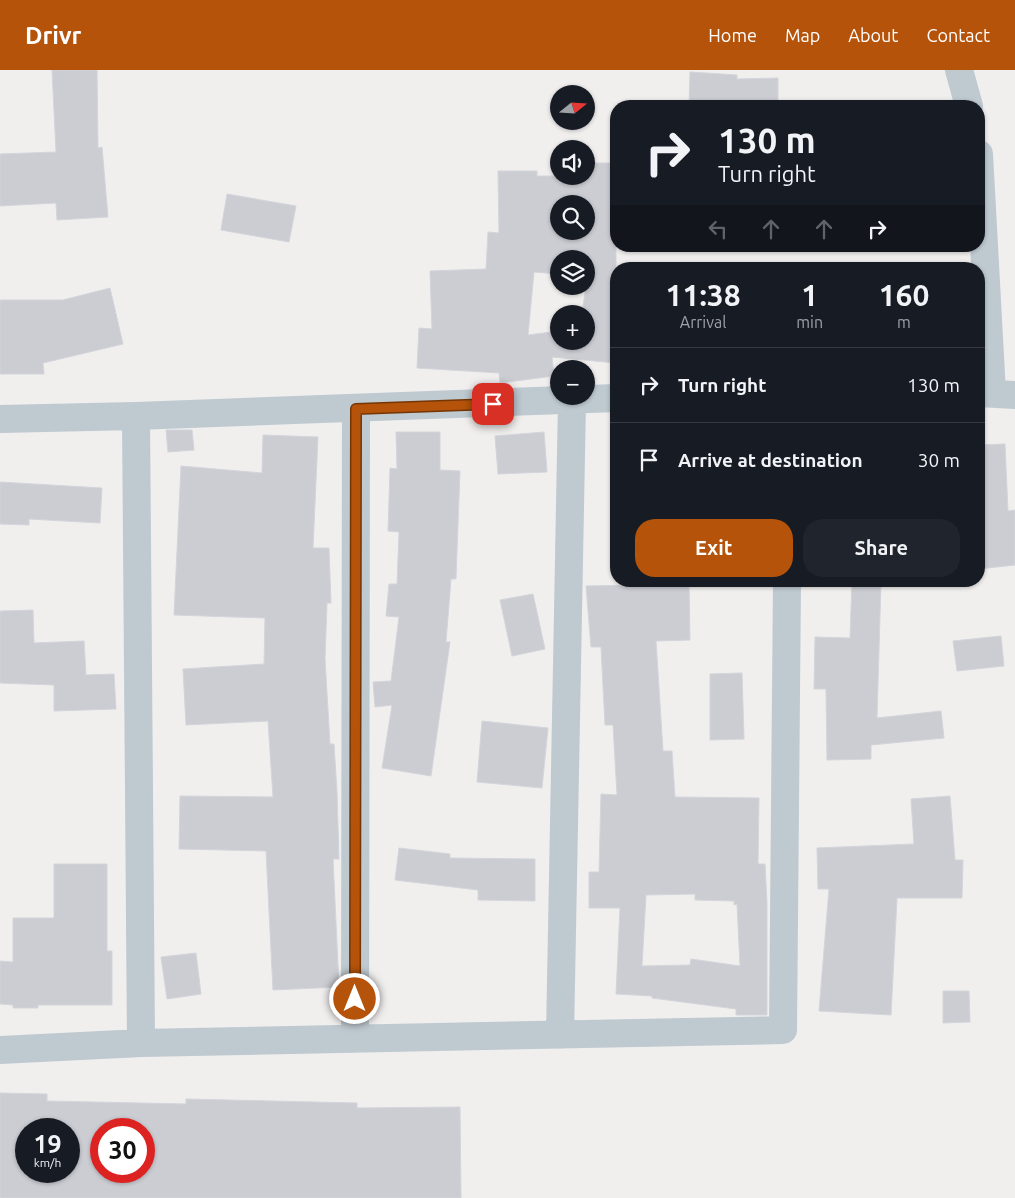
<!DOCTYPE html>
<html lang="en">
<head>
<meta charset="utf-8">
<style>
	:root { --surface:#171b24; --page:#20242c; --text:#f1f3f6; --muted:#9ea1a6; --line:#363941; --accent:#b45309 }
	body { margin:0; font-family:Ubuntu,sans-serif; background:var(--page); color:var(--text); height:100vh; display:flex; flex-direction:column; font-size:19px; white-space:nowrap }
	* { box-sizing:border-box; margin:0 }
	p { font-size:16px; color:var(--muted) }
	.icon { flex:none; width:28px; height:28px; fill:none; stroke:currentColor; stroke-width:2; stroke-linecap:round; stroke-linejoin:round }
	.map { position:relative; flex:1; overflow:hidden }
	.sheet { position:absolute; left:610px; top:192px; width:375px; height:325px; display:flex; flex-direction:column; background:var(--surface); border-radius:20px; box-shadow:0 1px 4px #0004 }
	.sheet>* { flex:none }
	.top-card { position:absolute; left:610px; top:30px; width:375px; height:152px; border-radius:20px; box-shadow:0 1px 4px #0004; background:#171b24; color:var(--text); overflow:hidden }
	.needle { width:32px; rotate:72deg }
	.buttons { position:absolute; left:550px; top:15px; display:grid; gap:10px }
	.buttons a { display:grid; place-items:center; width:45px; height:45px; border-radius:50%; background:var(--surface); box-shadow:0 1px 4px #0004; font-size:25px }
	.speed { position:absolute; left:15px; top:1048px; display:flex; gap:10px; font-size:25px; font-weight:700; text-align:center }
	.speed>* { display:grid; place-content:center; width:65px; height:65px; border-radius:50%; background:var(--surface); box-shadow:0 1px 4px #0004; line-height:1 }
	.speed small { font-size:12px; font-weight:400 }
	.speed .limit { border:8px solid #d22; background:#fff; color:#111 }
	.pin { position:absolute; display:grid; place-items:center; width:42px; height:42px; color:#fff; margin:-21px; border-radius:10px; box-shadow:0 2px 8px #0006 }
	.me { position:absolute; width:55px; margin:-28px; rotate:0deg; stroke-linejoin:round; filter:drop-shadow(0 0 4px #0008) }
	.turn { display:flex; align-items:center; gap:18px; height:105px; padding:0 25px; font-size:22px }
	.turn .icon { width:65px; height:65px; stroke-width:2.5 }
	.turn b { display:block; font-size:35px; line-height:42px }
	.lanes { display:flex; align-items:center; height:48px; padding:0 25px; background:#0003; justify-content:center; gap:25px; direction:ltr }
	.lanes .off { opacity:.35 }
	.eta { display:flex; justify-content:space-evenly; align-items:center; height:85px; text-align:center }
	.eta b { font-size:30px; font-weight:700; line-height:35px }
	.cta { display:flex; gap:10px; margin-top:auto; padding:10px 25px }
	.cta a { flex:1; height:58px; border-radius:20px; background:var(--accent); color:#fff; font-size:20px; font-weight:700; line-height:58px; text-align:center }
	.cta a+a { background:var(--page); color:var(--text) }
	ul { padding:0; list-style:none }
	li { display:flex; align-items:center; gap:15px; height:75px; padding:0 25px; border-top:1px solid var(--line) }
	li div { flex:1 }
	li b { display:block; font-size:19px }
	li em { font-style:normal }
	header { display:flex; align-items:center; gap:30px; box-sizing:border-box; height:70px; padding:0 25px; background:var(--accent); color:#fff }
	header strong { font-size:24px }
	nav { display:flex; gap:28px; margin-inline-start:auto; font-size:18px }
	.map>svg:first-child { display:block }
	.building { fill:#cbcdd3; stroke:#d2d5da; fill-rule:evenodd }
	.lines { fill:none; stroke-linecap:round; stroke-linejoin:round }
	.street { stroke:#bec9d0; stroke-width:28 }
	.route-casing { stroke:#753606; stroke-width:12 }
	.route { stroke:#b45309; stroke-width:9 }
</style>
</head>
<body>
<header>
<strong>Drivr</strong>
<nav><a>Home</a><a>Map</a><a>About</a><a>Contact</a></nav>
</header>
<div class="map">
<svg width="1015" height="1128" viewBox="0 0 1015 1128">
	<rect width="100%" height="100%" fill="#f1eeee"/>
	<path class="building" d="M 52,0 L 97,0 L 98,78 L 102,77 L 108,147 L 57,150 L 56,133 L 0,136 L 0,84 L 56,82 Z
		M 690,2 L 737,5 L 737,9 L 778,8 L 778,36 L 689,36 Z
		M 586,93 L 616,93 L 616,293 L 552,287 L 554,306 L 500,313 L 499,303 L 417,298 L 419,258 L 432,259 L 430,201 L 486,199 L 488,162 L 499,163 L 498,101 L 537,101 L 537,106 L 586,106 ZM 559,134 L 586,134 L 586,161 L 559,161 ZM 559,189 L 586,189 L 586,216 L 582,244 L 586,244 L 586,271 L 559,271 L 559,261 L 528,265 L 534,202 L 559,204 Z
		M 227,124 L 296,136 L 289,172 L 221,160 Z
		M 110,218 L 123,274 L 43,293 L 44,304 L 0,304 L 0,230 L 63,230 Z
		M 166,360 L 192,360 L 194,380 L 168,382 Z
		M 396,362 L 440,362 L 440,400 L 460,401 L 456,509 L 451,509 L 446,572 L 450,572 L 431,706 L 382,698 L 392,635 L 375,637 L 373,612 L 391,611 L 399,547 L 386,546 L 389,514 L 397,514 L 399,462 L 388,461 L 390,398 L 397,399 Z
		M 544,362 L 547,402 L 498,404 L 495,366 Z
		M 263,365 L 318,367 L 313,478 L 329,478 L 331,533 L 327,533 L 325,589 L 330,674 L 334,674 L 337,722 L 339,789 L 333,789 L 339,917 L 273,920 L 266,781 L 179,779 L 180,726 L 273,727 L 268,651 L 186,655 L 183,599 L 264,594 L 265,548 L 174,545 L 181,396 L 262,403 Z
		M 1005,374 L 1008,441 L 1015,440 L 1015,495 L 979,499 L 979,375 Z
		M 0,412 L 102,418 L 100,453 L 29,449 L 29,455 L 0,454 Z
		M 852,511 L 881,511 L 877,648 L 941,641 L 944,668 L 871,675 L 871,689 L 827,690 L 826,619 L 814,619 L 815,567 L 850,568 Z
		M 689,514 L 690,570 L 656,571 L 663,681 L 672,681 L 675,727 L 759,728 L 758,794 L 765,794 L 767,833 L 767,945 L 736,945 L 736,939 L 652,928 L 652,926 L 616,924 L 620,838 L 589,838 L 589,802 L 599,802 L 601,724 L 617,725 L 613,655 L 605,655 L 601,577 L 591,577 L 586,516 ZM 695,824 L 695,830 L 734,831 L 734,835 L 737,834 L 740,896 L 691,889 L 690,895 L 642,896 L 646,825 Z
		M 533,524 L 545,579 L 512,586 L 500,530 Z
		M 33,540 L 34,573 L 84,571 L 86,605 L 114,604 L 116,639 L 54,641 L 54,615 L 0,613 L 0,541 Z
		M 1001,566 L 1004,596 L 957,601 L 953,571 Z
		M 742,603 L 744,669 L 710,670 L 710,604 Z
		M 482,651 L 548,658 L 542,718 L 477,712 Z
		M 950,726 L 955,790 L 963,790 L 962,828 L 897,828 L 891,945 L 819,941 L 829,819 L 818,819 L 817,778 L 914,774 L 911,729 Z
		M 399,778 L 450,784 L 450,788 L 535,789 L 535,831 L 478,830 L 478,820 L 395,810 Z
		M 54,794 L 107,794 L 107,881 L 112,881 L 112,935 L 38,935 L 38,938 L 13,938 L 13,935 L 0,934 L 0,891 L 13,892 L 13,848 L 54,848 Z
		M 196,883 L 201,924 L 167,929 L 161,887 Z
		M 943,921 L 969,921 L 970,952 L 943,953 Z
		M 0,1023 L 47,1024 L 47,1031 L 186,1034 L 186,1029 L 357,1033 L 357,1038 L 460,1037 L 461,1128 L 0,1128 ZM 26,1059 L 69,1059 L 69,1101 L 26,1101 ZM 101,1059 L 144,1059 L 144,1101 L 101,1101 Z"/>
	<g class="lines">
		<path class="street" d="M 959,0 L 969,36
			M 979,84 L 992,323
			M 979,323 L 1015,325
			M 0,349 L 136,346 L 616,328
			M 560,965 L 572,331
			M 355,968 L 356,339
			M 141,973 L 783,960 L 787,511
			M 0,980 L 141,973 L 136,346"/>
	</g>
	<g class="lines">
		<defs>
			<path id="route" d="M 355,929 L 356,339 L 493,334"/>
		</defs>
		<use href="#route" class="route-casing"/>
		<use href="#route" class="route"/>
	</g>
</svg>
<div class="buttons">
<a><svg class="needle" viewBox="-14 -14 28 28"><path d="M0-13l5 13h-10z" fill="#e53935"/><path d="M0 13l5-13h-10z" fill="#9ea1a6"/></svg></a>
<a><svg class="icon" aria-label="sound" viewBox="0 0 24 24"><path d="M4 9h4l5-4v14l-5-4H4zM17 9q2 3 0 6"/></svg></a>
<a><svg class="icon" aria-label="search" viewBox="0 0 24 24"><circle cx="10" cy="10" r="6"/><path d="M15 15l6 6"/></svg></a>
<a><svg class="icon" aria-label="layers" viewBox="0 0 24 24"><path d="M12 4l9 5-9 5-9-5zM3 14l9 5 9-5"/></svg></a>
<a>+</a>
<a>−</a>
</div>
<div class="speed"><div>19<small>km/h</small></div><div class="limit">30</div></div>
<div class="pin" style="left:493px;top:334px;background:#d93025"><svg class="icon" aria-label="arrive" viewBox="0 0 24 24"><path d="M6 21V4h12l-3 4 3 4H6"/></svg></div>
<svg class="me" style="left:355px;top:929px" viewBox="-20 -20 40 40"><circle r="17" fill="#b45309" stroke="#fff" stroke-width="3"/><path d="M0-11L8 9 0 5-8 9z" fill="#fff"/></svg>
<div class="top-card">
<div class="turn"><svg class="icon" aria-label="right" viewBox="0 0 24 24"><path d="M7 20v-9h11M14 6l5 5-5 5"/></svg><div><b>130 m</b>Turn right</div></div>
<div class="lanes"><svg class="icon off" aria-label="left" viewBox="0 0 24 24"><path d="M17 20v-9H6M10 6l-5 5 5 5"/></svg><svg class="icon off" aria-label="ahead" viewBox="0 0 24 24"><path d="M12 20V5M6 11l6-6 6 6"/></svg><svg class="icon off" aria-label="ahead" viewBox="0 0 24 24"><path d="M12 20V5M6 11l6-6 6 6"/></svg><svg class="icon" aria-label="right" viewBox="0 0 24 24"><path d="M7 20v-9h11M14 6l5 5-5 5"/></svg></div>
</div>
<section class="sheet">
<div class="eta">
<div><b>11:38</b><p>Arrival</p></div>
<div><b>1</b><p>min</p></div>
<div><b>160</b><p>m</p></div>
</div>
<ul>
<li><svg class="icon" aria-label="right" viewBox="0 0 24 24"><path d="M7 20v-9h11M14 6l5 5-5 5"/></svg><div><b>Turn right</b></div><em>130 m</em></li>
<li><svg class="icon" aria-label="arrive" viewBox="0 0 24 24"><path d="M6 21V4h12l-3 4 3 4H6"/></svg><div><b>Arrive at destination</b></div><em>30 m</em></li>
</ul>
<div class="cta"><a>Exit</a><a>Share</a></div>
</section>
</div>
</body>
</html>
